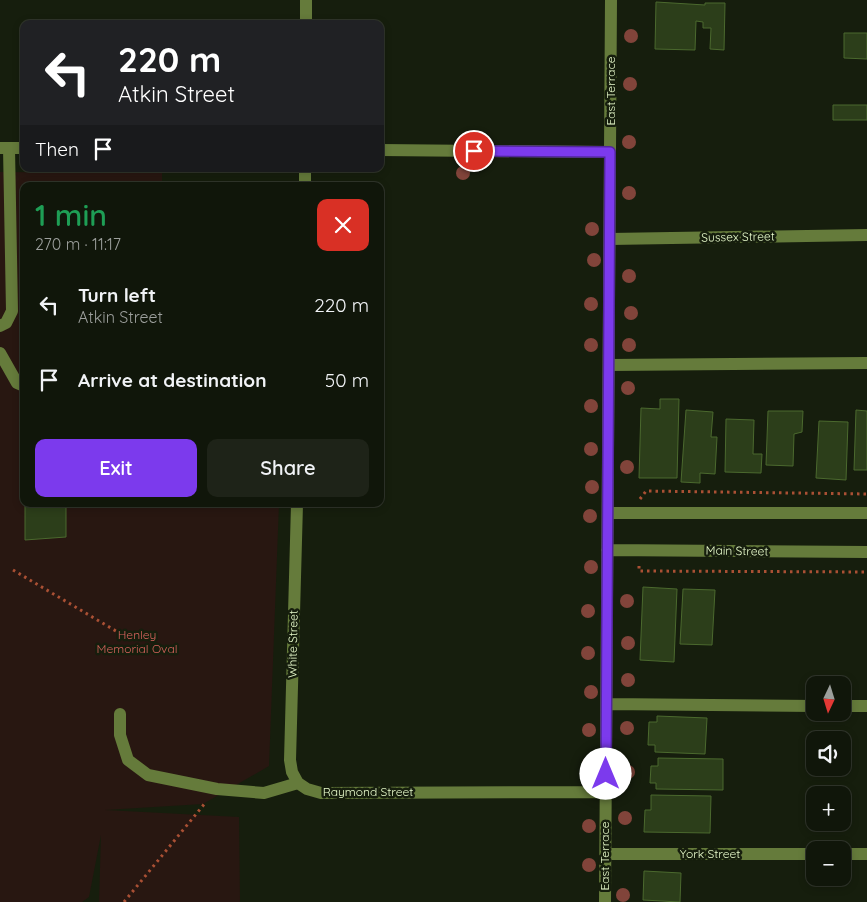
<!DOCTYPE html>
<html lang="en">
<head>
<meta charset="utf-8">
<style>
	:root { --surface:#10160a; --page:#1e2318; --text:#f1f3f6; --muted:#9c9f9c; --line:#30352b; --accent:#7c3aed }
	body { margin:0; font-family:Quicksand,sans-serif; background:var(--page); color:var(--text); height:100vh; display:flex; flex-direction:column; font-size:19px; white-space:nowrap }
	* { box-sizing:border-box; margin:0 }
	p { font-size:16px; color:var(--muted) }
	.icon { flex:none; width:28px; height:28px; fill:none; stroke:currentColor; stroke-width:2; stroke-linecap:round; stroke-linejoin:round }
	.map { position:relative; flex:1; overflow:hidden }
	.details { position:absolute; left:20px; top:182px; width:364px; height:325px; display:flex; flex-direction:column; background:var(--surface); border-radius:10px; box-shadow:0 2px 8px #0003,0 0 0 1px var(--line) }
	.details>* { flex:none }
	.banner { position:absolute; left:20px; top:20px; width:364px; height:152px; border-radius:10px; box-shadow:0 2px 8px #0003,0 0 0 1px var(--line); background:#202124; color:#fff; overflow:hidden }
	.needle { width:32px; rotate:184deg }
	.fabs { position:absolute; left:806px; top:676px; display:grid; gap:10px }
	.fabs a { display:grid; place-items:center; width:45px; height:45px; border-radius:10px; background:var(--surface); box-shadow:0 2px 8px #0003,0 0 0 1px var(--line); font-size:25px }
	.pin { position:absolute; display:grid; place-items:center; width:42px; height:42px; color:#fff; margin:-21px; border:2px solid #fff; border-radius:50%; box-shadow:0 1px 5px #0007 }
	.me { position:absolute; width:55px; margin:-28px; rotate:0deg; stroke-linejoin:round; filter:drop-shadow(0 0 4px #0008) }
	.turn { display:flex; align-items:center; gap:18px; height:105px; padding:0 15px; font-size:22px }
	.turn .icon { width:65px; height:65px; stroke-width:2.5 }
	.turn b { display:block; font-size:35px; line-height:42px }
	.then { display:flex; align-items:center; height:48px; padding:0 15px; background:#0003; gap:10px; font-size:19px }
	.round { display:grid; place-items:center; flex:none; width:52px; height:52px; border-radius:10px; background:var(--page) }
	.headline { display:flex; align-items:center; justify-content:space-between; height:85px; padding:0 15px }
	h1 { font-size:30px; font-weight:600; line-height:38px; color:#1e9e55 }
	.primary-button { display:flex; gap:10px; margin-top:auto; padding:10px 15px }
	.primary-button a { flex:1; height:58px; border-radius:10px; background:var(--accent); color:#fff; font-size:20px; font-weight:600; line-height:58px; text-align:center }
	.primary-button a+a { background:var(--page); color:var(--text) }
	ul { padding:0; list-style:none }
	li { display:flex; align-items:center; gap:15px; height:75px; padding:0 15px }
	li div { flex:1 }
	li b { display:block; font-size:19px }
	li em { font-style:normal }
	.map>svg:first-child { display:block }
	.green { fill:#281711 }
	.building { fill:#2c3e1a; stroke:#4b692e }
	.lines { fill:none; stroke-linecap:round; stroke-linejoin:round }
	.path { stroke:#aa5034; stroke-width:3; stroke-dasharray:2.5 4; stroke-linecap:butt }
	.minor { stroke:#657b3b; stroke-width:12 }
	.tree { fill:#81443a }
	.route-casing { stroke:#51269a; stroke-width:12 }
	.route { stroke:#7c3aed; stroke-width:9 }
	.labels { text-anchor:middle; stroke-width:5; stroke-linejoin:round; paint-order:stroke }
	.street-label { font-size:12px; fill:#e9fccd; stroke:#161e0d }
	.park-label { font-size:12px; fill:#d8645e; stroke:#161e0d }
</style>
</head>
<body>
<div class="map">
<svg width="867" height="902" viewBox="0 0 867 902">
	<rect width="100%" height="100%" fill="#161e0d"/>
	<path class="green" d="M 0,172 L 162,173 L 162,186 L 24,186 L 24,504 L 279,504 L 269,766 L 203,804 L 105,810 L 239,817 L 240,902 L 99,902 L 101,835 L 89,897 L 82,902 L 0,902 Z"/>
	<path class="building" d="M 656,2 L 705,5 L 705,3 L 725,3 L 724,50 L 710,49 L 711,28 L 703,28 L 703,22 L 696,21 L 695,50 L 655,49 Z
		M 844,33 L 867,33 L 867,59 L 844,58 Z
		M 833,105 L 867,105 L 867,120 L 833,120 Z
		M 660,399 L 679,399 L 677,478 L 639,478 L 641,408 L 660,409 Z
		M 686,410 L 713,412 L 711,437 L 717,437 L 715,474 L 700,473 L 700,483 L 681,482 Z
		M 856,410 L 867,411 L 867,470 L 854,470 Z
		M 768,411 L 803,411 L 802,432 L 794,434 L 793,466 L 766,465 Z
		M 726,419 L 754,420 L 753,454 L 762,454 L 761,473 L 725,472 Z
		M 819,421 L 848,422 L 846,480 L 816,478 Z
		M 25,504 L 66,504 L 66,537 L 25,540 Z
		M 643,587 L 677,589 L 674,662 L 640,660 Z
		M 683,589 L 715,590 L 712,645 L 680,644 Z
		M 657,716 L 707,718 L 705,754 L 655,752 L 655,745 L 648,745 L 649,722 L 657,722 Z
		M 658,758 L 723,759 L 723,790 L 656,789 L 656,783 L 650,783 L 651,766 L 658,766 Z
		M 651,795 L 711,796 L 710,833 L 644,832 L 645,810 L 651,810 Z
		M 644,871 L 681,873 L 680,902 L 643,900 Z"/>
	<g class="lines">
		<path class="path" d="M 640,499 L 646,491 L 867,494
			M 639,566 L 639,571 L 867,572
			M 13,570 L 121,634
			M 124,902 L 206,802"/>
		<path class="minor" d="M 306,24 L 306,0
			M 0,148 L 24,148
			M 380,150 L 610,152
			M 305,186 L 305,169
			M 610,239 L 867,235
			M 0,326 L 6,323 L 12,311 L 9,148
			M 0,353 L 17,383 L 24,386
			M 609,365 L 867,363
			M 297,504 L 290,760 L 292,772 L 298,783
			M 608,513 L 867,513
			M 607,550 L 867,552
			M 607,704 L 815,706
			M 842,706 L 867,706
			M 120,714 L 120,735 L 128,760 L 148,775 L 217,789 L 264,793 L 298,783 L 307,789 L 321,793 L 606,792
			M 606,854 L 815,854
			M 842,854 L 867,854
			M 605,902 L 611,0"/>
	</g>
	<g class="tree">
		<circle cx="631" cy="36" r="7"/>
		<circle cx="630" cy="84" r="7"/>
		<circle cx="629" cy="142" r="7"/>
		<circle cx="463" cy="173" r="7"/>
		<circle cx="629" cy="193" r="7"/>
		<circle cx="592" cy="229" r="7"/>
		<circle cx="594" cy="260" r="7"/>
		<circle cx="629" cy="276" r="7"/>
		<circle cx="591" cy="304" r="7"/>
		<circle cx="631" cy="313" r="7"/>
		<circle cx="591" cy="345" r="7"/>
		<circle cx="629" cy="345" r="7"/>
		<circle cx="628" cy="388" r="7"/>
		<circle cx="591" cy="406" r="7"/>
		<circle cx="591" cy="449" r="7"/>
		<circle cx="627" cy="467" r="7"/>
		<circle cx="592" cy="487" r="7"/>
		<circle cx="590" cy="516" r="7"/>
		<circle cx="591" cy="567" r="7"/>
		<circle cx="627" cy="601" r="7"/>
		<circle cx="588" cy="611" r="7"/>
		<circle cx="628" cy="643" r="7"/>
		<circle cx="588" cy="653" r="7"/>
		<circle cx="628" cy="680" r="7"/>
		<circle cx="591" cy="692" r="7"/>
		<circle cx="627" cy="728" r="7"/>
		<circle cx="589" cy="730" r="7"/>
		<circle cx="589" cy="764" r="7"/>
		<circle cx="628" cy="772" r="7"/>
		<circle cx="625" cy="818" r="7"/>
		<circle cx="589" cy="826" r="7"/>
		<circle cx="589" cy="865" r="7"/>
		<circle cx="623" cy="895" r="7"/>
	</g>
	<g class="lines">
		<defs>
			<path id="route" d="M 474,151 L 610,152 L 606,774"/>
		</defs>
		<use href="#route" class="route-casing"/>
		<use href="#route" class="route"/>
	</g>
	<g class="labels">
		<g class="street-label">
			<text transform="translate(611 91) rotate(-90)" y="4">East Terrace</text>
			<text transform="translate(738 237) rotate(-1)" y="4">Sussex Street</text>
			<text transform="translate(737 551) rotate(1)" y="4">Main Street</text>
			<text transform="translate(293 644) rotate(-89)" y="4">White Street</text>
			<text x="368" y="796">Raymond Street</text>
			<text x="710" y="858">York Street</text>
			<text transform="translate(605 856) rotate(-90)" y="4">East Terrace</text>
		</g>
		<g class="park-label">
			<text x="137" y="639">Henley<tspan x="137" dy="14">Memorial Oval</tspan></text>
		</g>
	</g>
</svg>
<div class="fabs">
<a><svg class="needle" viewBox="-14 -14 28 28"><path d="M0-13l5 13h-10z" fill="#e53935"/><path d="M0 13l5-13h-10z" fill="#9c9f9c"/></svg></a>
<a><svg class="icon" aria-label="sound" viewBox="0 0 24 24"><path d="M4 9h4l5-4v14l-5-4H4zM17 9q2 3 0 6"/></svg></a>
<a>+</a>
<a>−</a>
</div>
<div class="pin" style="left:474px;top:151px;background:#d93025"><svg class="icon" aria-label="arrive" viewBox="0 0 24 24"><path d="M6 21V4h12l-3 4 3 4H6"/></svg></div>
<svg class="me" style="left:606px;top:774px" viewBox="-20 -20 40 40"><circle r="19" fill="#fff"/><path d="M0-13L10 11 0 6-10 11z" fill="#7c3aed"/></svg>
<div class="banner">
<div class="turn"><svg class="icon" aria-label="left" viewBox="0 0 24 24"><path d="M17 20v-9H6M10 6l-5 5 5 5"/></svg><div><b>220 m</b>Atkin Street</div></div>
<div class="then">Then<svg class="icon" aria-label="arrive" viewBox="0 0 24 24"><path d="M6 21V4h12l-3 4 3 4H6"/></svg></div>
</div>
<section class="details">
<div class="headline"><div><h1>1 min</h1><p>270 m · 11:17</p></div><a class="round" style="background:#d93025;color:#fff"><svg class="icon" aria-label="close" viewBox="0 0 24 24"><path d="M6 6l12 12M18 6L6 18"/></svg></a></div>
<ul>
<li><svg class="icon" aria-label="left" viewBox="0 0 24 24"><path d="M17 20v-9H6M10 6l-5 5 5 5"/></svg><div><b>Turn left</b><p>Atkin Street</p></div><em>220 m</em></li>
<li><svg class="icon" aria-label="arrive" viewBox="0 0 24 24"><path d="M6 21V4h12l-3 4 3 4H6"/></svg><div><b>Arrive at destination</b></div><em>50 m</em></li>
</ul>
<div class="primary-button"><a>Exit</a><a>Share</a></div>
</section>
</div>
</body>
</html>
